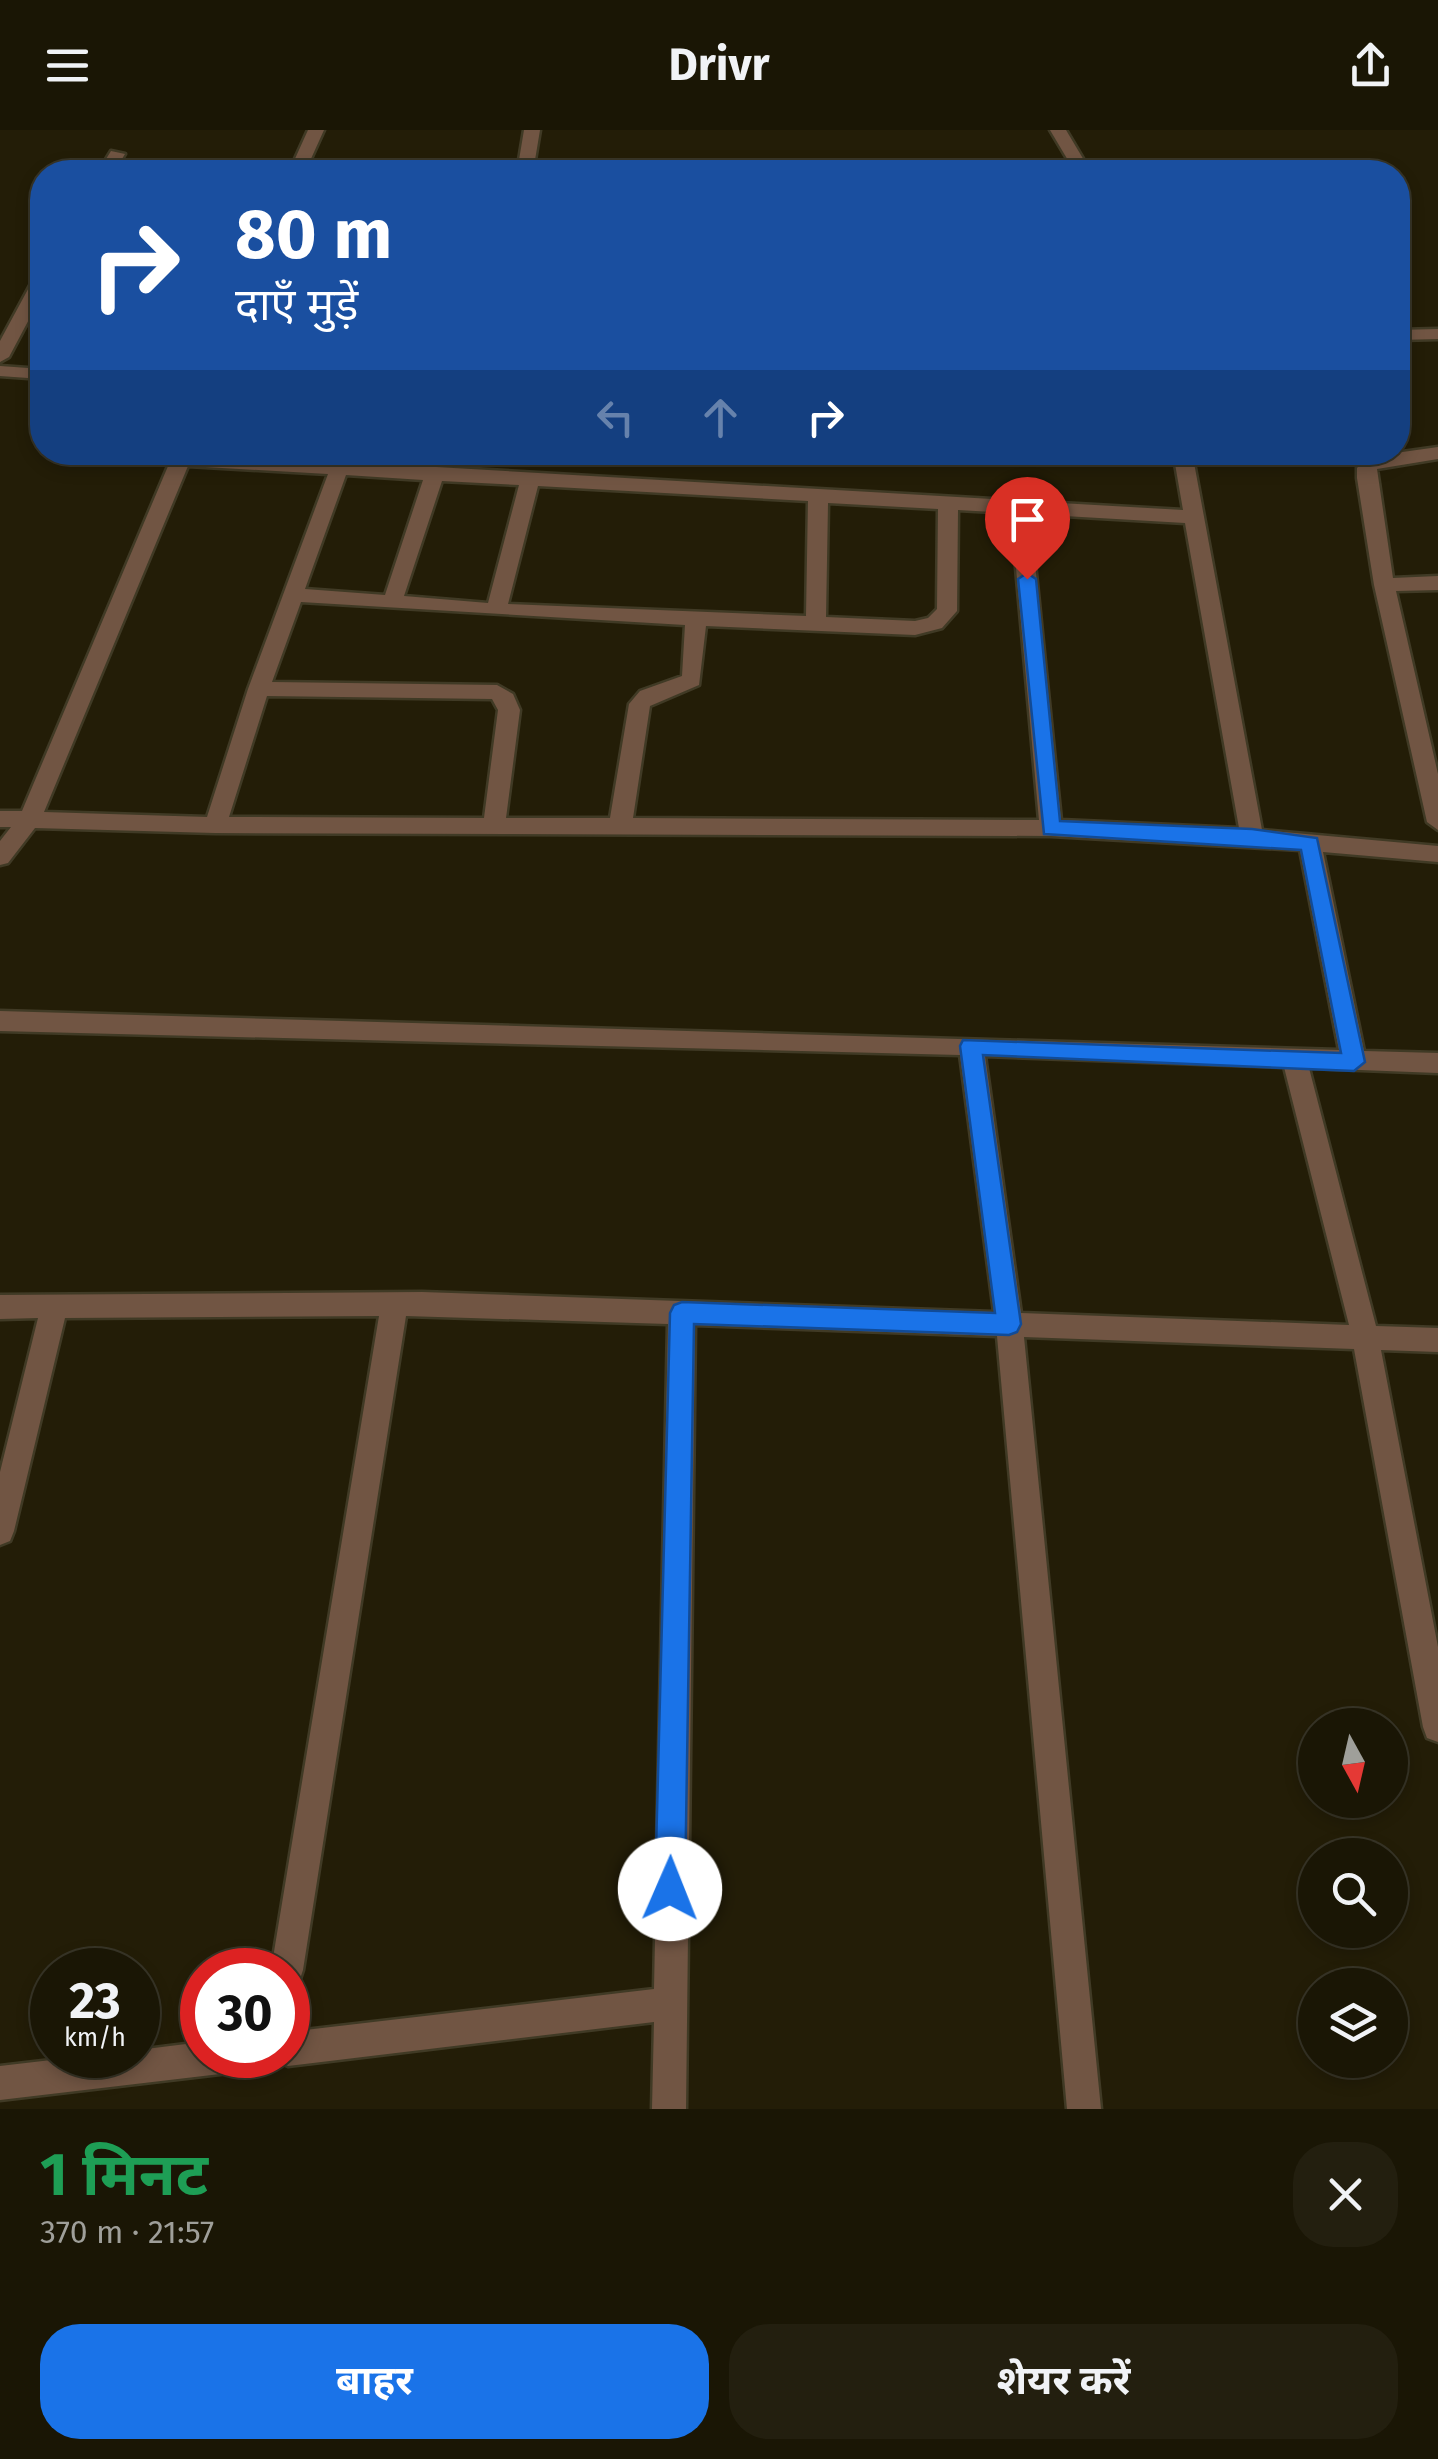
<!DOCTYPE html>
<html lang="hi">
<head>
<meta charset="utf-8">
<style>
	:root { --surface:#1a1605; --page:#231f0f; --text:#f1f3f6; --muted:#9f9f9a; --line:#383527; --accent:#1a73e8 }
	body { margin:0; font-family:"Fira Sans","Noto Sans Devanagari",sans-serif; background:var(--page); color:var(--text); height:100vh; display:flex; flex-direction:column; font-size:38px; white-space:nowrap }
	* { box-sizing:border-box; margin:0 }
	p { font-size:32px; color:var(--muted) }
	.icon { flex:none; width:55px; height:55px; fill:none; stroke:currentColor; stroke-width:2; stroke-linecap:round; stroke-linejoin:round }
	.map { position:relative; height:1979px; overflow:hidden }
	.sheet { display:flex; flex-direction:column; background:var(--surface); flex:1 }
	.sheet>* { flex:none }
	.hud { position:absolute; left:30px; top:30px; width:1380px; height:305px; border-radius:40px; box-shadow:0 5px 15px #0003,0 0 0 2px var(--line); background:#1a4fa0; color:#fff; overflow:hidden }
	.needle { width:65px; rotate:172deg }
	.tools { position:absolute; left:1298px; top:1578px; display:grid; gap:20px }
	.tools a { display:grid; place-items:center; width:110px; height:110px; border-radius:50%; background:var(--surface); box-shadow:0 5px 15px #0003,0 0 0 2px var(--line); font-size:50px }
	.speed { position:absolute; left:30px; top:1818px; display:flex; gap:20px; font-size:50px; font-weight:700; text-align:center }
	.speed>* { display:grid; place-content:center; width:130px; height:130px; border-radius:50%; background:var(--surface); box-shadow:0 5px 15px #0003,0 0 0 2px var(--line); line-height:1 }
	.speed small { font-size:25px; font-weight:400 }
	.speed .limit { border:15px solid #d22; background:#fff; color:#111 }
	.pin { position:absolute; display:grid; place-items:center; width:85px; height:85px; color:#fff; margin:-102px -42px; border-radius:50% 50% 50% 0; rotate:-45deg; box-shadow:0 0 10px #0007 }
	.pin .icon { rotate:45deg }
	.me { position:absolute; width:110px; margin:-55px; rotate:1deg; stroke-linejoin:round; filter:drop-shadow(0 0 8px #0008) }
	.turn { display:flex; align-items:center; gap:35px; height:210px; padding:0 40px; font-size:45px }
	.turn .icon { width:130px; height:130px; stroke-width:2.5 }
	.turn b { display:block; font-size:70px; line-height:85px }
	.lanes { display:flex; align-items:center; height:95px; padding:0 40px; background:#0003; justify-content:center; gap:50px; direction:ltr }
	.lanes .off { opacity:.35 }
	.round { display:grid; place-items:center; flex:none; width:105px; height:105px; border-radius:40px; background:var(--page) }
	.overview { display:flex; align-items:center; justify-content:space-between; height:170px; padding:0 40px }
	h1 { font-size:60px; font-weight:700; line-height:75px; color:#1e9e55 }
	.action { display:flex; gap:20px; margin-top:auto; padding:20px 40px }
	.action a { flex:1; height:115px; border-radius:40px; background:var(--accent); color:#fff; font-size:40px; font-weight:700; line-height:115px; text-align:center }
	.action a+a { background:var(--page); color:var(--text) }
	header { display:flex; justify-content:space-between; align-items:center; height:130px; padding:0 40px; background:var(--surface); font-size:45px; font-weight:700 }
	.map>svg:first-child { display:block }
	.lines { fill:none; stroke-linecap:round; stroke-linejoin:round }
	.minor-casing { stroke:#403a25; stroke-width:5 }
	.minor { fill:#715543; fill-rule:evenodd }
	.route { fill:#1a73e8; stroke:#114b97; stroke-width:2.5 }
</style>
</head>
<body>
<header><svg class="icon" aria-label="menu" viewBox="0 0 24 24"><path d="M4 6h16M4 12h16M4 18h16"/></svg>Drivr<svg class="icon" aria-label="share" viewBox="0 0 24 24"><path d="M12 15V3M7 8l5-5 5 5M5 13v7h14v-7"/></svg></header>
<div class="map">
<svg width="1438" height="1979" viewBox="0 0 1438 1979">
	<rect width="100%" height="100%" fill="#231d07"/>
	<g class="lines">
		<defs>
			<path id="minor" d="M 308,0 L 324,0 L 305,42 L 289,42 Z
				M 524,0 L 540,0 L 533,42 L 517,42 Z
				M 1050,0 L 1066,0 L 1091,42 L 1075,42 Z
				M 111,21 L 125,24 L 114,42 L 98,42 Z
				M 42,145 L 42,165 L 9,227 L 0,232 L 0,211 L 33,150 Z
				M 1438,199 L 1438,209 L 1398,210 L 1398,200 Z
				M 0,236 L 42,239 L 42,249 L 0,246 Z
				M 1438,317 L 1438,329 L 1377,339 L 1393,448 L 1438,446 L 1438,460 L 1396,461 L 1438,644 L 1438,700 L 1427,692 L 1374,455 L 1357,348 L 1357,338 L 1367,327 Z
				M 174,322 L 1183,380 L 1173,322 L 1192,322 L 1262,700 L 1438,716 L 1438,732 L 1323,722 L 1364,921 L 1438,923 L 1438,943 L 1309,938 L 1376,1196 L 1438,1198 L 1438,1222 L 1381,1220 L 1438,1517 L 1438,1612 L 1427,1608 L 1423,1597 L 1354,1219 L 1024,1207 L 1101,1979 L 1067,1979 L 997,1206 L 695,1195 L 686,1979 L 652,1979 L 654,1892 L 288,1936 L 276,1931 L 274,1925 L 288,1925 L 288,1902 L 654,1859 L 668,1194 L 406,1186 L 303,1840 L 299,1852 L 288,1856 L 288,1840 L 271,1840 L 379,1186 L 65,1188 L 14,1401 L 10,1411 L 0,1415 L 0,1342 L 38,1188 L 0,1189 L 0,1165 L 422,1162 L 994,1182 L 960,925 L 0,901 L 0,881 L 1339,920 L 1300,720 L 1051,706 L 215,703 L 35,698 L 8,733 L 0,735 L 0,711 L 11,697 L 0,697 L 0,681 L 22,681 ZM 188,336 L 328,344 L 248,559 L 207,687 L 44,682 ZM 346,345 L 423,350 L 385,465 L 305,459 ZM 442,351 L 519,355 L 488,473 L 404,466 ZM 538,356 L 808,371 L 806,486 L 508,474 ZM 828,373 L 938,379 L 937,479 L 928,488 L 915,491 L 826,487 ZM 958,380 L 1011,383 L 1039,690 L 633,688 L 650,576 L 699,555 L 706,496 L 915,505 L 942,498 L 957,481 ZM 1030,384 L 1185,393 L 1239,698 L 1061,690 ZM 301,472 L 685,495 L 682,546 L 640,561 L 629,574 L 610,688 L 506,688 L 520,580 L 513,564 L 497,555 L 272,552 ZM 267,566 L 492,569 L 498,580 L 484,688 L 229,687 ZM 985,926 L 1284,937 L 1349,1195 L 1021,1183 Z
				M 202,1912 L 202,1925 L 254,1925 L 249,1937 L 237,1942 L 0,1970 L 0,1936 L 94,1925 L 138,1925 L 138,1920 Z"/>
		</defs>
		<use href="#minor" class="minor-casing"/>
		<use href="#minor" class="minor"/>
	</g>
	<path class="route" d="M 1027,443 L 1036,449 L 1060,691 L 1252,699 L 1317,708 L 1365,932 L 1354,941 L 983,925 L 1021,1194 L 1017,1202 L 1009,1205 L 694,1194 L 685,1759 L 680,1769 L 670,1774 L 660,1769 L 655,1759 L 670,1183 L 674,1175 L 682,1172 L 995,1183 L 960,916 L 963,910 L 1341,923 L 1301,720 L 1044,704 L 1018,449 Z"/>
</svg>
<div class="tools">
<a><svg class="needle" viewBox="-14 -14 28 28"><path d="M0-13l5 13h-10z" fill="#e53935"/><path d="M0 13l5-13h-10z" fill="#9f9f9a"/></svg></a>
<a><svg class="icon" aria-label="search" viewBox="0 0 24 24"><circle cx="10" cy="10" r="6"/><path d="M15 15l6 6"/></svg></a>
<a><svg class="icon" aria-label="layers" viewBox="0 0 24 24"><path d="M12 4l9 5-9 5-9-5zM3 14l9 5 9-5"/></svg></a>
</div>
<div class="speed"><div>23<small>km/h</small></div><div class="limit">30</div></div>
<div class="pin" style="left:1027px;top:449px;background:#d93025"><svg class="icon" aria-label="arrive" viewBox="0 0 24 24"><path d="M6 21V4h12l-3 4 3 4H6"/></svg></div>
<svg class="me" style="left:670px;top:1759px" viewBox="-20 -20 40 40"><circle r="19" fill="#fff"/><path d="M0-13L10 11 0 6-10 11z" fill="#1a73e8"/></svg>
<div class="hud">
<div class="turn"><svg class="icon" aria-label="right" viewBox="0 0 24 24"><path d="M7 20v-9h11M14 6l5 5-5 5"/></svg><div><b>80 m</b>दाएँ मुड़ें</div></div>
<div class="lanes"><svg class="icon off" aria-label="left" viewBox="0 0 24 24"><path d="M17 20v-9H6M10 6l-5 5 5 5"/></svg><svg class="icon off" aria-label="ahead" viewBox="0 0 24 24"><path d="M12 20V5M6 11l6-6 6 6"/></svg><svg class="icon" aria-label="right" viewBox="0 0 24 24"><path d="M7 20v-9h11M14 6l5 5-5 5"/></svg></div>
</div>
</div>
<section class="sheet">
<div class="overview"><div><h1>1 मिनट</h1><p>370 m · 21:57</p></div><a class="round"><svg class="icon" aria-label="close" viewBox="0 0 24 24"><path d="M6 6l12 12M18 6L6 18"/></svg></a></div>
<div class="action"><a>बाहर</a><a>शेयर करें</a></div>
</section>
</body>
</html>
